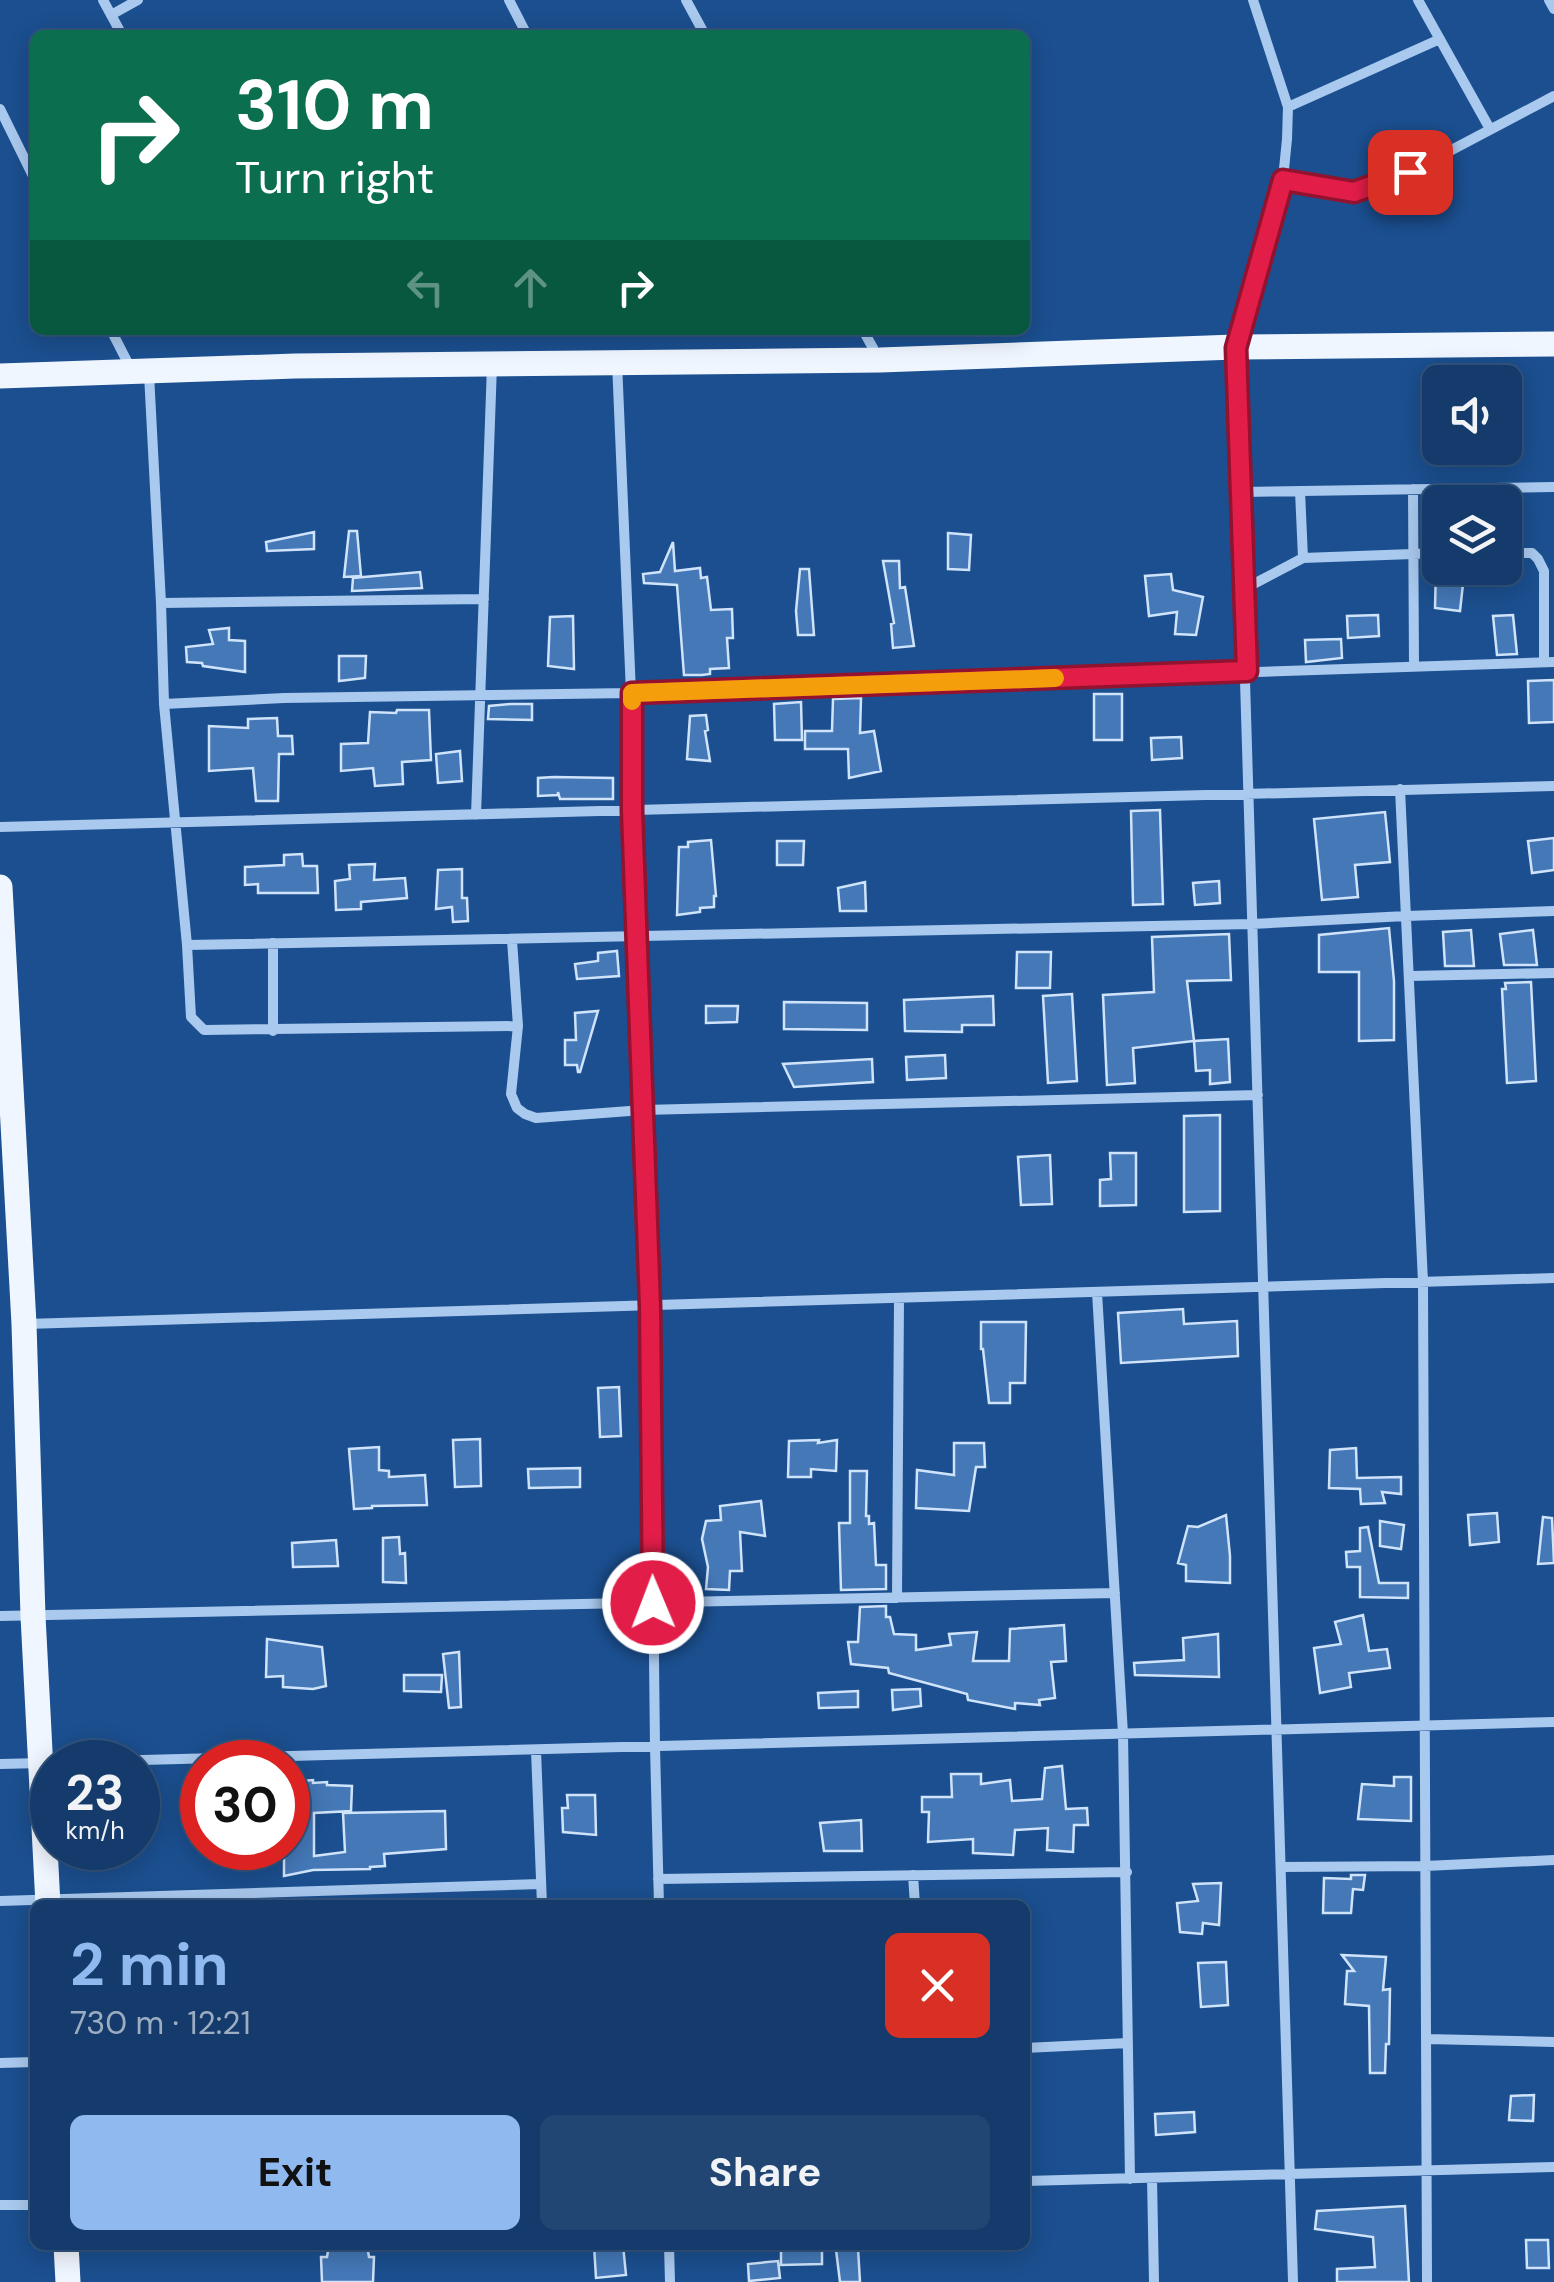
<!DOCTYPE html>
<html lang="en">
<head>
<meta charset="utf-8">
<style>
	:root { --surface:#143b6b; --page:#214673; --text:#f1f3f6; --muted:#9dadc1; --line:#33557e; --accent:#90b9f0 }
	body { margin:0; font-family:"DM Sans",sans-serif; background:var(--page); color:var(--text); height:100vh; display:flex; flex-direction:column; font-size:38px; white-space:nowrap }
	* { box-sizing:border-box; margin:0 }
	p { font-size:32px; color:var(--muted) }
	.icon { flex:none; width:55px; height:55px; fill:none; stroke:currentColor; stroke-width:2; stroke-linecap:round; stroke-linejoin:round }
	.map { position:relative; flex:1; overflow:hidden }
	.drawer { position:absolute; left:30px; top:1900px; width:1000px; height:350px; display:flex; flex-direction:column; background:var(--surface); border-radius:15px; box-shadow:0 5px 25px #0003,0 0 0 2px var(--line) }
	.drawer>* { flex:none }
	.guide { position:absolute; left:30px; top:30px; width:1000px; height:305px; border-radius:15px; box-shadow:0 5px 25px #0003,0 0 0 2px var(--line); background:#0b6e4f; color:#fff; overflow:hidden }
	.tools { position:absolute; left:1422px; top:365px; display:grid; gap:20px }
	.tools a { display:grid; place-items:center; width:100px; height:100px; border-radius:15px; background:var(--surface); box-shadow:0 5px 25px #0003,0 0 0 2px var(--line); font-size:50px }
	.speed { position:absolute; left:30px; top:1740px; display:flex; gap:20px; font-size:50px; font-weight:700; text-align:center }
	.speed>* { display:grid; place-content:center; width:130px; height:130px; border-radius:50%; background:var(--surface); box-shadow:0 5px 25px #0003,0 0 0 2px var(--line); line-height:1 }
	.speed small { font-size:25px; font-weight:400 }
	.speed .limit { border:15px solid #d22; background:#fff; color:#111 }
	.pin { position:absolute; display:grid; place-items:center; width:85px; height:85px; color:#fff; margin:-42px; border-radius:20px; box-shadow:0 5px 15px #0006 }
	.me { position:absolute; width:110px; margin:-55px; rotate:359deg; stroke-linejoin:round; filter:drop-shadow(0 0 8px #0008) }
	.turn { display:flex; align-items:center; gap:35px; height:210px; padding:0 40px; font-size:45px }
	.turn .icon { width:130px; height:130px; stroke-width:2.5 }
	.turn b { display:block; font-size:70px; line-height:85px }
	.lanes { display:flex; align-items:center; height:95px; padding:0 40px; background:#0003; justify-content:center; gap:50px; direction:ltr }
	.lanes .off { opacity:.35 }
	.round { display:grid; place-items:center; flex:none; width:105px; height:105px; border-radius:15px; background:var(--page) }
	.overview { display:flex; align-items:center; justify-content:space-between; height:170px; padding:0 40px }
	h1 { font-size:60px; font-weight:700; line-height:75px; color:var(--accent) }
	.cta { display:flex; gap:20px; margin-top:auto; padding:20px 40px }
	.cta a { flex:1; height:115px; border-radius:15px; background:var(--accent); color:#111; font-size:40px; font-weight:700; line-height:115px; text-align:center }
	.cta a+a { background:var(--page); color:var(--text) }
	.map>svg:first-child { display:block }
	.building { fill:#4478b7; stroke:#cfe3fa; stroke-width:2.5 }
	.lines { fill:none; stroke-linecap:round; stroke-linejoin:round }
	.street { stroke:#a9c9ee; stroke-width:10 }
	.primary { stroke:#f0f6ff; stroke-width:25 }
	.route-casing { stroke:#92132f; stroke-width:25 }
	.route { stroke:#e11d48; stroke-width:18 }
	.slow { stroke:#f59e0b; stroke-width:18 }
</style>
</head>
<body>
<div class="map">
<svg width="1554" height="2282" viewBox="0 0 1554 2282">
	<rect width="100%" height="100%" fill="#1b4f8f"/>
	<path class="building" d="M 349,531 L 357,531 L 361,576 L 344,577 Z
		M 314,532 L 314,549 L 267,551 L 266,542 Z
		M 948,533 L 971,535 L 969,570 L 948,569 Z
		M 673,542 L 675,571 L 700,568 L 701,578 L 707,577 L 711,610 L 732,609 L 733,638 L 727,638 L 729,668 L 710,669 L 710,674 L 702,675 L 684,675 L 677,585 L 644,583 L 643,574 L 660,572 Z
		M 883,561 L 899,561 L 900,588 L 905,587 L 914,646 L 893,648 L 891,624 L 894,623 Z
		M 1436,568 L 1459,570 L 1461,584 L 1463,584 L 1460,611 L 1435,608 Z
		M 800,569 L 809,569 L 814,635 L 798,635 L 796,611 Z
		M 420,572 L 422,588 L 352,591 L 353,578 Z
		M 1171,574 L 1173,590 L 1203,597 L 1196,635 L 1175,634 L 1177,612 L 1149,616 L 1145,576 Z
		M 1378,615 L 1379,636 L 1348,638 L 1347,616 Z
		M 1513,615 L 1517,654 L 1497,655 L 1493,616 Z
		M 573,616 L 574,669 L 548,666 L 550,617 Z
		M 229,628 L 229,640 L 245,641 L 245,672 L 203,666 L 202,663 L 187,662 L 186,647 L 213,644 L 209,630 Z
		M 1341,639 L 1342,658 L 1306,662 L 1305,640 Z
		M 339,656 L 366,656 L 365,678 L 339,681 Z
		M 1554,680 L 1554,722 L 1529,723 L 1528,681 Z
		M 1094,694 L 1122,694 L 1122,740 L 1094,740 Z
		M 861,698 L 860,733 L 874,731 L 881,771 L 849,778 L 848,749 L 805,749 L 805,731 L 832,731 L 833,699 Z
		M 801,702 L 802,740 L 775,740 L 774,704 Z
		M 511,704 L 532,704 L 532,720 L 488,719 L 489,706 Z
		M 397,710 L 429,710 L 431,760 L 402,762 L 403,784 L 375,786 L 373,768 L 341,771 L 341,744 L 368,743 L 370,712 L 396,713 Z
		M 706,715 L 708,730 L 705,731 L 710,761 L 687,759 L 690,716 Z
		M 277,718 L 278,736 L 292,736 L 293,754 L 279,754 L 278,801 L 256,801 L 253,768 L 209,771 L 209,726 L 248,728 L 248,719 Z
		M 1181,737 L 1182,758 L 1152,760 L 1151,738 Z
		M 460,751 L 462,781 L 438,783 L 436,754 Z
		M 554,777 L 613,778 L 613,799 L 560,799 L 558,792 L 558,795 L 538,796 L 538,778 Z
		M 1160,810 L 1163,904 L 1133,905 L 1131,811 Z
		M 1385,812 L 1390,862 L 1355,865 L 1358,897 L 1322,900 L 1314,819 Z
		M 1554,838 L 1554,870 L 1532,873 L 1528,841 Z
		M 711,840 L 716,896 L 714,896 L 714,907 L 700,908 L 700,912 L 677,915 L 679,847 L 688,847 L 688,842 Z
		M 777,841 L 804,841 L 803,865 L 777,865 Z
		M 302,854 L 303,866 L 317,866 L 318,893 L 258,893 L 258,884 L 245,885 L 245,867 L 284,865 L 284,855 Z
		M 375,864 L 374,880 L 405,878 L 407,898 L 361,902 L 361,909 L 336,910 L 335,881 L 350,879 L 349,865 Z
		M 462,869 L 462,898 L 467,898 L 468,921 L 453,922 L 452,907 L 436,909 L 438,870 Z
		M 1219,881 L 1220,903 L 1195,905 L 1193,883 Z
		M 865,882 L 866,911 L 840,911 L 838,888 Z
		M 1389,928 L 1394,981 L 1394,1040 L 1359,1041 L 1359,972 L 1319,972 L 1319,935 Z
		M 1471,930 L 1474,966 L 1445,966 L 1443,932 Z
		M 1533,930 L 1537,965 L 1504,965 L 1500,934 Z
		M 1229,934 L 1231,980 L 1187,981 L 1194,1041 L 1133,1048 L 1135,1083 L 1107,1085 L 1103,995 L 1154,992 L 1152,937 Z
		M 617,951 L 619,976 L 577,979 L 575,964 L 598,961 L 598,953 Z
		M 1017,952 L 1051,952 L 1050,988 L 1016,988 Z
		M 1531,982 L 1536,1081 L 1507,1083 L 1502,989 L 1506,989 L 1505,983 Z
		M 1072,994 L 1077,1081 L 1048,1083 L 1043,996 Z
		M 993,996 L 994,1025 L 962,1025 L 962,1032 L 905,1031 L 904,1000 Z
		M 784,1002 L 867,1003 L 867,1030 L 784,1029 Z
		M 706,1006 L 738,1006 L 737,1022 L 706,1023 Z
		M 598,1011 L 580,1072 L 578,1072 L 577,1065 L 565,1065 L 565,1040 L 576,1040 L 575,1013 Z
		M 1228,1039 L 1230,1082 L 1210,1084 L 1210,1070 L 1196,1071 L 1194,1041 Z
		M 945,1055 L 946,1078 L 907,1080 L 906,1057 Z
		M 872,1059 L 873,1082 L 794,1087 L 783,1064 Z
		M 1220,1115 L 1220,1211 L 1184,1212 L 1184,1116 Z
		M 1110,1153 L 1136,1153 L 1136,1205 L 1100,1206 L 1100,1180 L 1111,1179 Z
		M 1050,1155 L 1052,1204 L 1021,1205 L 1018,1157 Z
		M 1183,1309 L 1184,1324 L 1237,1321 L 1238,1356 L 1121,1363 L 1118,1313 Z
		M 981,1322 L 1026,1322 L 1025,1383 L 1010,1383 L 1010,1403 L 989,1403 L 983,1349 L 981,1349 Z
		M 619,1387 L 621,1436 L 600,1437 L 598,1388 Z
		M 480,1439 L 481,1486 L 455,1487 L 453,1440 Z
		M 819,1440 L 818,1443 L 837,1440 L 836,1471 L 811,1469 L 811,1477 L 788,1477 L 789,1441 Z
		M 954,1443 L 984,1443 L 985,1467 L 976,1467 L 969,1511 L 916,1508 L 917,1470 L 954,1475 Z
		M 379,1447 L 379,1470 L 389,1471 L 389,1477 L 425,1475 L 427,1505 L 372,1506 L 372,1508 L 354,1509 L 349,1449 Z
		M 1356,1448 L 1357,1478 L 1401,1477 L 1401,1494 L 1382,1492 L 1385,1503 L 1361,1504 L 1360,1489 L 1329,1488 L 1330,1450 Z
		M 580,1468 L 580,1487 L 529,1488 L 528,1469 Z
		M 850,1471 L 867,1471 L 866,1516 L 869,1516 L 869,1524 L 874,1523 L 876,1565 L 886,1565 L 886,1589 L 841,1590 L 839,1523 L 850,1523 Z
		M 761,1501 L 765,1536 L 740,1532 L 742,1571 L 730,1571 L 729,1590 L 706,1589 L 708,1567 L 702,1539 L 706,1521 L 721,1520 L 720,1506 Z
		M 1497,1513 L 1499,1542 L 1470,1545 L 1468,1515 Z
		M 1226,1515 L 1230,1556 L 1230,1583 L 1186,1581 L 1186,1565 L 1178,1563 L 1188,1526 L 1198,1527 Z
		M 1543,1517 L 1552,1518 L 1554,1563 L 1538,1564 Z
		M 1380,1521 L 1404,1525 L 1401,1549 L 1380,1546 Z
		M 1368,1527 L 1379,1583 L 1408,1583 L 1408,1598 L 1360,1597 L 1360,1567 L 1347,1567 L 1346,1552 L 1360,1551 L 1360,1528 Z
		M 399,1537 L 400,1554 L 405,1553 L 406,1583 L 383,1582 L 383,1538 Z
		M 336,1540 L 338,1566 L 293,1567 L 292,1543 Z
		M 886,1606 L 886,1617 L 890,1617 L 894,1634 L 916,1635 L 916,1650 L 951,1645 L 949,1634 L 977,1632 L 973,1661 L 1009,1661 L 1010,1629 L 1064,1625 L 1066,1661 L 1051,1662 L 1055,1698 L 1039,1700 L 1040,1705 L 1015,1703 L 1015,1709 L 968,1700 L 967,1694 L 889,1673 L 888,1668 L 851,1664 L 848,1642 L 858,1642 L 860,1607 Z
		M 1363,1615 L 1369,1651 L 1387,1649 L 1390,1668 L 1349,1673 L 1351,1687 L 1320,1693 L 1314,1648 L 1341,1644 L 1335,1622 Z
		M 1218,1634 L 1219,1677 L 1135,1675 L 1134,1663 L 1184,1660 L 1183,1638 Z
		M 267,1639 L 322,1647 L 326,1686 L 313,1689 L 283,1687 L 283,1676 L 266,1677 Z
		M 459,1652 L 461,1707 L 449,1708 L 443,1654 Z
		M 404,1675 L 442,1675 L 441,1692 L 404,1691 Z
		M 920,1689 L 921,1706 L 893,1710 L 892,1690 Z
		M 858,1691 L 858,1707 L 819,1708 L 818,1693 Z
		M 1062,1766 L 1066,1809 L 1087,1808 L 1088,1825 L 1074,1825 L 1073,1852 L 1047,1850 L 1048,1828 L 1015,1830 L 1013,1855 L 973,1853 L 973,1839 L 928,1842 L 929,1812 L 922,1812 L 922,1797 L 952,1797 L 951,1774 L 981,1774 L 981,1784 L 1010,1780 L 1012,1801 L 1042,1799 L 1045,1768 Z
		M 1394,1777 L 1411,1777 L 1411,1821 L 1358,1819 L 1362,1784 L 1394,1786 Z
		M 313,1780 L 313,1783 L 327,1782 L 327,1785 L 352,1786 L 351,1811 L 314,1813 L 314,1856 L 345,1852 L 343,1813 L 445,1811 L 446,1849 L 384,1854 L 385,1866 L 370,1867 L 370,1869 L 313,1870 L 284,1876 L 284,1848 L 288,1848 L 288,1782 Z
		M 567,1795 L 595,1795 L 596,1835 L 563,1832 L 562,1808 L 568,1808 Z
		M 861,1820 L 862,1851 L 824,1851 L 820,1823 Z
		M 1351,1875 L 1365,1875 L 1363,1890 L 1353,1889 L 1351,1913 L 1323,1913 L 1324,1878 L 1351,1879 Z
		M 1221,1883 L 1219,1925 L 1203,1923 L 1202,1934 L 1180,1932 L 1177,1903 L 1198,1901 L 1193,1884 Z
		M 1342,1955 L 1386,1957 L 1383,1990 L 1390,1989 L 1389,2044 L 1386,2044 L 1385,2073 L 1370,2073 L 1369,2006 L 1345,2004 L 1347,1971 L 1354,1971 Z
		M 1226,1962 L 1228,2005 L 1201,2007 L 1198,1963 Z
		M 1534,2095 L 1533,2121 L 1509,2120 L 1511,2096 Z
		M 1194,2112 L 1195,2132 L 1156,2135 L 1155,2114 Z
		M 1405,2206 L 1409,2282 L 1337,2282 L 1337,2269 L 1375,2267 L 1373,2237 L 1315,2229 L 1317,2211 Z
		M 1526,2240 L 1548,2240 L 1549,2268 L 1527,2268 Z
		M 329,2245 L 367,2245 L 369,2257 L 374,2257 L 373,2282 L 322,2282 L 321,2257 L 327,2257 Z
		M 594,2245 L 623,2245 L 626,2275 L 596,2278 Z
		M 822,2247 L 822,2264 L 781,2265 L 781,2249 Z
		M 858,2248 L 860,2282 L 840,2282 L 836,2250 Z
		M 778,2261 L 780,2278 L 749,2281 L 748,2264 Z"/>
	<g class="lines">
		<path class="street" d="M 103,0 L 122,35
			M 509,0 L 527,35
			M 686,0 L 705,35
			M 1253,0 L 1288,107 L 1287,139 L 1283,179 L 1235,347 L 1293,2282
			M 1418,0 L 1490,129
			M 1549,0 L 1554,9
			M 111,15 L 138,0
			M 1288,107 L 1440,39
			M 0,109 L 35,180
			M 1283,179 L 1354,192 L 1410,172 L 1554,96
			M 111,330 L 131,369
			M 863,330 L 879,359
			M 617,362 L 631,693 L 632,811 L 650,1305 L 655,1747 L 659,1905
			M 149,374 L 161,603
			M 1413,489 L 1414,666
			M 1300,491 L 1303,558
			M 1241,492 L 1554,487
			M 1505,553 L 1532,553 L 1538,559 L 1544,571 L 1544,662
			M 1244,589 L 1303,558 L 1440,553
			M 484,599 L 161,603 L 164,704 L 187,945 L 191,1017 L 204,1030 L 518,1026
			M 164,704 L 284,698 L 631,693 L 1554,662
			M 1400,789 L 1423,1282 L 1427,2282
			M 476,815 L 492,365
			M 0,827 C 518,817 1036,795 1554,786
			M 512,940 L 518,1026 L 511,1094 L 517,1108 L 525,1114 L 536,1118 L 643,1110 L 1258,1095
			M 187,945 L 1252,924 L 1406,916 L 1554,911
			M 1410,976 L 1554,973
			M 273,1031 L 273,943
			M 1097,1292 L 1123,1734 L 1130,2179
			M 26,1324 L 1554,1278
			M 897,1598 L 899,1298
			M 0,1616 L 1115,1593
			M 536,1750 L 542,1905
			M 66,1762 L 1554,1722
			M 0,1764 L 42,1763
			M 1281,1867 L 1425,1866 L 1554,1860
			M 913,1875 L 915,1905
			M 658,1879 L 1127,1872
			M 0,1901 L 541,1884
			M 1426,2039 L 1554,2042
			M 1025,2048 L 1128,2043
			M 0,2063 L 35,2062
			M 1152,2178 L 1154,2282
			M 1025,2181 L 1554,2167
			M 0,2205 L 35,2205
			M 669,2245 L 670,2282"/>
		<path class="primary" d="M 0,376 L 295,366 L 880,360 L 1235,347 L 1554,344
			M 0,887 L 24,1324 L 33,1616 L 48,1905
			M 66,2245 L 68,2282"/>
	</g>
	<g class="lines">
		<defs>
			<path id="route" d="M 653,1603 L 650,1306 L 632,811 L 632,693 L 1247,671 L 1236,348 L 1283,180 L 1354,192 L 1410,172"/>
		</defs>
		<use href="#route" class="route-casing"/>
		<use href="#route" class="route"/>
		<path class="slow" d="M 632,701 L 632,693 L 1055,678"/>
	</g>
</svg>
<div class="tools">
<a><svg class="icon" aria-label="sound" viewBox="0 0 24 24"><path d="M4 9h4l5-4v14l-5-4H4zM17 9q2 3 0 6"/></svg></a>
<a><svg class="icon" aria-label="layers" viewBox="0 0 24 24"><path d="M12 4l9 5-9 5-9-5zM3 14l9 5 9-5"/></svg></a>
</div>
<div class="speed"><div>23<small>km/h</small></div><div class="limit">30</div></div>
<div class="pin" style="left:1410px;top:172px;background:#d93025"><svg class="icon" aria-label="arrive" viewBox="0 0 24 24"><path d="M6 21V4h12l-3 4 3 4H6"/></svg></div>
<svg class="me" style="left:653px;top:1603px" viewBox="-20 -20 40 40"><circle r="17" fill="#e11d48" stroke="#fff" stroke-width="3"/><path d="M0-11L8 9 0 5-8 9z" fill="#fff"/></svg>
<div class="guide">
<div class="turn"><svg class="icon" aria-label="right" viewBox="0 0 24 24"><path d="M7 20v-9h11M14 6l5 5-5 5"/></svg><div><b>310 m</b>Turn right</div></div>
<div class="lanes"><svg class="icon off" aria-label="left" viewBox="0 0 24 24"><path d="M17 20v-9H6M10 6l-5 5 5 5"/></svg><svg class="icon off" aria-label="ahead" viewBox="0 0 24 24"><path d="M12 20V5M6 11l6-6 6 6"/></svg><svg class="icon" aria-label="right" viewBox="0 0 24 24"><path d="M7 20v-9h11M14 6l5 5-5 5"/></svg></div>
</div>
<section class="drawer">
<div class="overview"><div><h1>2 min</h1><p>730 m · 12:21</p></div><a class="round" style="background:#d93025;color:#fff"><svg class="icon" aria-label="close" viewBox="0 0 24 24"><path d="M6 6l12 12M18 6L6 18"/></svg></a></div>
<div class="cta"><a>Exit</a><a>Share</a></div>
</section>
</div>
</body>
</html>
